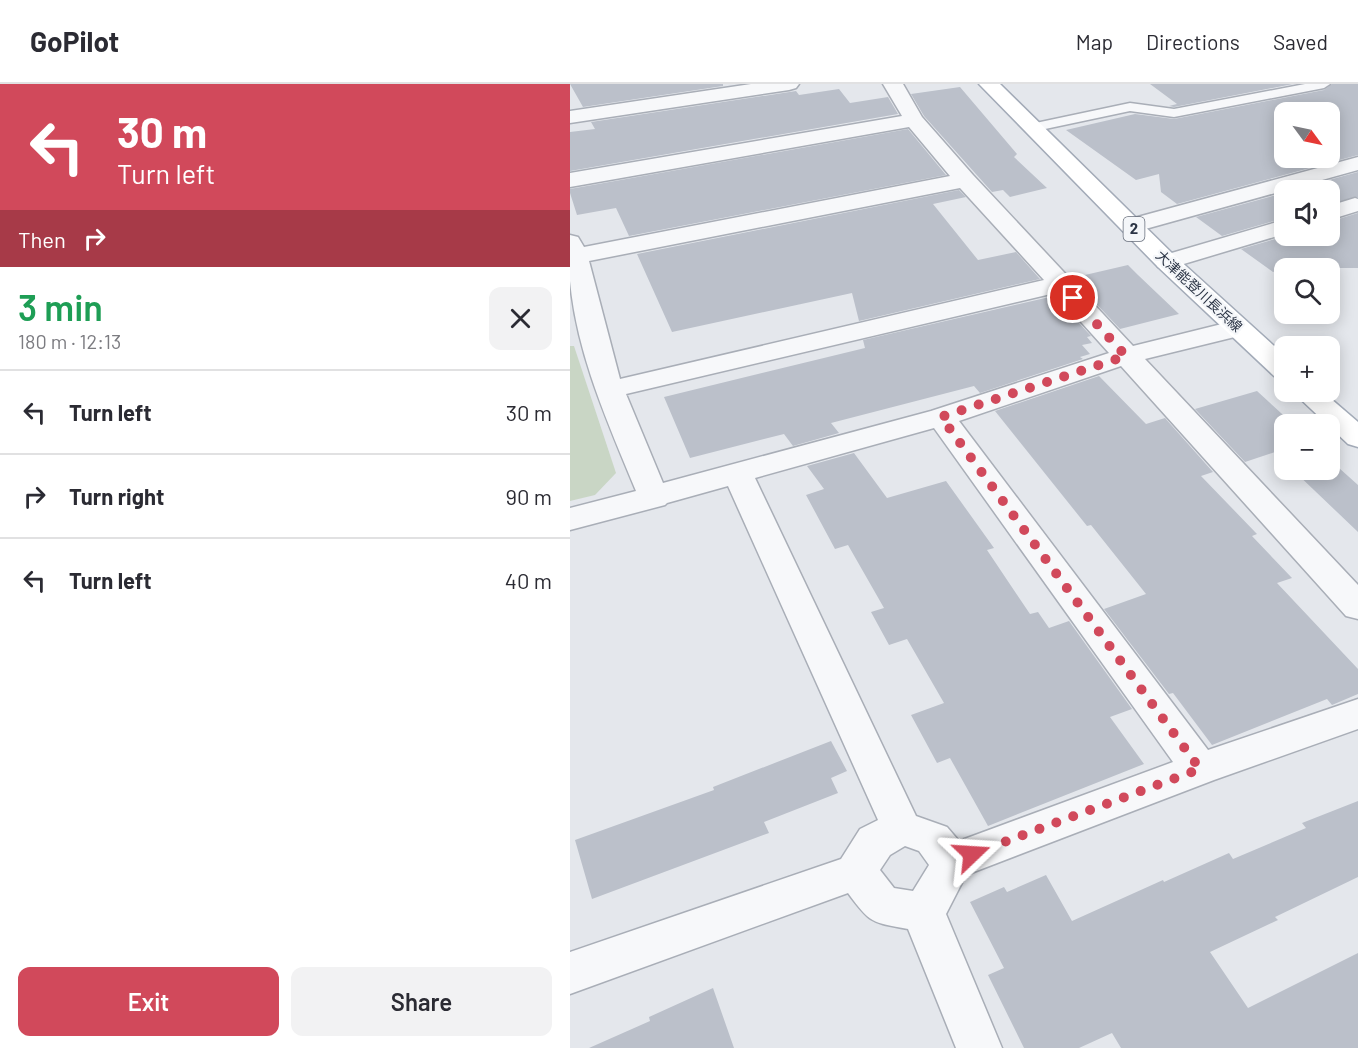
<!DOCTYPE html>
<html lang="en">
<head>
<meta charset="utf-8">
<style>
	:root { --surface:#fff; --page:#f2f2f3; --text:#2b2b33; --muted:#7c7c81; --line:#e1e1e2; --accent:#d1495b }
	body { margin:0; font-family:Barlow,"Noto Sans JP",sans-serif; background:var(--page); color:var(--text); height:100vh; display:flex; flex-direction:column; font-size:22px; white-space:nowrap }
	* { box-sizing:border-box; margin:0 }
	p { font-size:20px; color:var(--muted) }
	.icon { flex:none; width:33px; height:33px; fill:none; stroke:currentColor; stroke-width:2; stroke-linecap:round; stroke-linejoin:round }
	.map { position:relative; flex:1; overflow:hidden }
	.drawer { display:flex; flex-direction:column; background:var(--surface); width:570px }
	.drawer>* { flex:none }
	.banner { background:#d1495b; color:#fff; overflow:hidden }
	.needle { width:39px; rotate:123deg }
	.buttons { position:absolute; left:704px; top:18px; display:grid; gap:12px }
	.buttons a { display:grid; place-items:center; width:66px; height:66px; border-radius:12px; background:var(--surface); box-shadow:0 3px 15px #0003; font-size:30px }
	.pin { position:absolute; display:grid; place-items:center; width:51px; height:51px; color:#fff; margin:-26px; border:3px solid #fff; border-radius:50%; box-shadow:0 2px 6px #0007 }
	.me { position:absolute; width:66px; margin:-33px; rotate:70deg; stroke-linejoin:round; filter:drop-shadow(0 0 4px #0008) }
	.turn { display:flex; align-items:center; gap:21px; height:126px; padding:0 18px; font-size:27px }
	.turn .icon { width:78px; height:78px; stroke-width:2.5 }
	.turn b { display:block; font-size:42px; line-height:51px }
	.then { display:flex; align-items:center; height:57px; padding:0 18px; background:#0003; gap:12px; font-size:22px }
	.round { display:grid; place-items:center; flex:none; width:63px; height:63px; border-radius:12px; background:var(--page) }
	.overview { display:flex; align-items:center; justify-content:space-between; height:102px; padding:0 18px }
	h1 { font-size:36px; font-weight:600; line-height:45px; color:#1e9e55 }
	.primary-button { display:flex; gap:12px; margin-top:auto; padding:12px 18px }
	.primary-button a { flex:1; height:69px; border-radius:12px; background:var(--accent); color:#fff; font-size:24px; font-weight:600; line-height:69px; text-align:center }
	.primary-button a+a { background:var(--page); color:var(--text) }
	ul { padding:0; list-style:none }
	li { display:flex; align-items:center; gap:18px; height:84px; padding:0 18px; border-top:2px solid var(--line) }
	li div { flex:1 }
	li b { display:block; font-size:22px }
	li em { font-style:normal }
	header { display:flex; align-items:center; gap:36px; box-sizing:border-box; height:84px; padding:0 30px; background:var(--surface); border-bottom:2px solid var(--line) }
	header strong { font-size:28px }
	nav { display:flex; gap:33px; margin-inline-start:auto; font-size:21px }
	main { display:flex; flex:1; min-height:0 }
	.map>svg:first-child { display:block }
	.green { fill:#c9d6c5 }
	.building { fill:#bbc0ca; fill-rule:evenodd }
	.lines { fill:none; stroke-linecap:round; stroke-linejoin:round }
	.lane-casing { stroke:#a9aeb7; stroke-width:3 }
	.street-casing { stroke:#a9aeb7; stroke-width:3 }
	.primary-casing { stroke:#a3abb8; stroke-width:3 }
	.lane { fill:#f7f8fa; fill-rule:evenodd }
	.street { fill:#f7f8fa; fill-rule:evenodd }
	.primary { fill:#fff; fill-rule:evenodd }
	.route { stroke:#d1495b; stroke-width:10; stroke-dasharray:0 18 }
	.labels { text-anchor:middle; stroke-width:4.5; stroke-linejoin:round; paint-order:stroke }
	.far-street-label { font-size:14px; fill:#2b3445; stroke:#f4f6f9 }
	.shield { fill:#f4f6f9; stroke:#676e7b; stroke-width:1.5 }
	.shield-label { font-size:15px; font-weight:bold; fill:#2b3445 }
</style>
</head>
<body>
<header>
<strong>GoPilot</strong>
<nav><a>Map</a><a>Directions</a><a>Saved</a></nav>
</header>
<main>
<section class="drawer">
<div class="banner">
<div class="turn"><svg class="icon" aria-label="left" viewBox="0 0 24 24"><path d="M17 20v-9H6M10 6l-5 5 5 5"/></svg><div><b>30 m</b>Turn left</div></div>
<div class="then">Then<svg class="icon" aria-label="right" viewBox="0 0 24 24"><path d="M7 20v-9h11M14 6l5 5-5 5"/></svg></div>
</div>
<div class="overview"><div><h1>3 min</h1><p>180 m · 12:13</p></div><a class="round"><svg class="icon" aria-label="close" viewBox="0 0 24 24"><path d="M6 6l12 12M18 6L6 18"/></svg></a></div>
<ul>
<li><svg class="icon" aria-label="left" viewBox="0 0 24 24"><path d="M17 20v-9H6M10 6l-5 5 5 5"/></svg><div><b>Turn left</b></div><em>30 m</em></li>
<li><svg class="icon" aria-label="right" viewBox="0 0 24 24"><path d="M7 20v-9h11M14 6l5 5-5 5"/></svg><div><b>Turn right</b></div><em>90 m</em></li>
<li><svg class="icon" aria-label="left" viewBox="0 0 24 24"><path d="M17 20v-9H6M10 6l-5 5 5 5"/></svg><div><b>Turn left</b></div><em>40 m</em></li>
</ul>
<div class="primary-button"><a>Exit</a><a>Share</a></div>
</section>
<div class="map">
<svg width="788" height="964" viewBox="0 0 788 964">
	<rect width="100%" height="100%" fill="#e4e7ec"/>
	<path class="green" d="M 0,262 L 4,262 L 46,389 L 25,411 L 0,417 Z"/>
	<path class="building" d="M 0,0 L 153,0 L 153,2 L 13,23 Z
		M 580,0 L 723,0 L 604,23 L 599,22 L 607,20 Z
		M 762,0 L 788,0 L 788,71 L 607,120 L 591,108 L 589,90 L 566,96 L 496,46 L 565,30 L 604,35 L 754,6 ZM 714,28 L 759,28 L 759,74 L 714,74 Z
		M 390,3 L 447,70 L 444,73 L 477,104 L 440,113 L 433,106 L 422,108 L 354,32 L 341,10 Z
		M 269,5 L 280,19 L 318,13 L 328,30 L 0,87 L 0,48 L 25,45 L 21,38 L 226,7 L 229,11 Z
		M 338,45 L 376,91 L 59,152 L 46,124 L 7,131 L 0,109 L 0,105 Z
		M 788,88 L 788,113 L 759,120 L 759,106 L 723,106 Z
		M 389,106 L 396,113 L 363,120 L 408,176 L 446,168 L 470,195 L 289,237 L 282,209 L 102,248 L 67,170 Z
		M 714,109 L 714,134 L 652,152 L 626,133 Z
		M 788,129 L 788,184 L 714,184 L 703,188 L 671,165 L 716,152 L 759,152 L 759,138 Z
		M 558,181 L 568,191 L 609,230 L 550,245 L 502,194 Z
		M 484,212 L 521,252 L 517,253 L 522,259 L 512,261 L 520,270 L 510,273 L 513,275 L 410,309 L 404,302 L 261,339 L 269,349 L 223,362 L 214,350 L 120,374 L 94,313 L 295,264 L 293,256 Z
		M 529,292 L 576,340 L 595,334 L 643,388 L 631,392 L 687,450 L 682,452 L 722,494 L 707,499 L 788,585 L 788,610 L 762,621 L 757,615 L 642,661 L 603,609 L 599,610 L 534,525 L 576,510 L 521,441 L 517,442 L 425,327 Z
		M 687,307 L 723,340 L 714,340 L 714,377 L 705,368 L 675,378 L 625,325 Z
		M 284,369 L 317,414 L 376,397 L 424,464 L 417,466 L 460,530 L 468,528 L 479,544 L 499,537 L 562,625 L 540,633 L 574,680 L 418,742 L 380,674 L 367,679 L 341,631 L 374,619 L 337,555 L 319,561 L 301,528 L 314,524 L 278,461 L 265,465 L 236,411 L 254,405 L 237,382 Z
		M 759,375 L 788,401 L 788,448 L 723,386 L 759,386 Z
		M 261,657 L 277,687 L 261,694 L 268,709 L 194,738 L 199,749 L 22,815 L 5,756 L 144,706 L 143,703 Z
		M 788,717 L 788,793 L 705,833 L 708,836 L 640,868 L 678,924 L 788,869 L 788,964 L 551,964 L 542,949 L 509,964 L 454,964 L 418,891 L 434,884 L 400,818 L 434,803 L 437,808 L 476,791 L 502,837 L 593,796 L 594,798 L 659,769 L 663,775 L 736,744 L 732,739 Z
		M 143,904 L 164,964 L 19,964 L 80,937 L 79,933 Z"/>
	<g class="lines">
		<defs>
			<path id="lane" d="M 735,0 L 760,0 L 754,4 L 604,33 L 560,27 L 461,48 L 455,44 L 461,40 L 560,19 L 604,25 Z"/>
			<path id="street" d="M 181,0 L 229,0 L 226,4 L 219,6 L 0,39 L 0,27 Z
				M 313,0 L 333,0 L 352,33 L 403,91 L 563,262 L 668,236 L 677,238 L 681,244 L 677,250 L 575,275 L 788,501 L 788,535 L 776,532 L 551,282 L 389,337 L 638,666 L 788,615 L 788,645 L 644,696 L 396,791 L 376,830 L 432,964 L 386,964 L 338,845 C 301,838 301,840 278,809 L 0,910 L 0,868 L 271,775 L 290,745 L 308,736 L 158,402 L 97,419 L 95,421 L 0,446 L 0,424 L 66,407 C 38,339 7,271 0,197 C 0,182 0,166 0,151 L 8,153 L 14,163 L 380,92 L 339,43 L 0,103 L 0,89 L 332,32 ZM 390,104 L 474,196 L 50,295 L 19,177 ZM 485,209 L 539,269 L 361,327 L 93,399 L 56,310 ZM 364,344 L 603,678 L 389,757 L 377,743 L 346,732 L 185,394 ZM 335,762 L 349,767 L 359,781 L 343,807 L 324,804 L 310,786 L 320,771 Z
				M 788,73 L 788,86 L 561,149 L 553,147 L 549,142 L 553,137 Z
				M 785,114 L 788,115 L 788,127 L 759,136 L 759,122 Z
				M 714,136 L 714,150 L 597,185 L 588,183 L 585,178 L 588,173 Z"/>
			<path id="primary" d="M 409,0 L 430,0 L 606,173 L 714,271 L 714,294 L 704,292 L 588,183 Z
				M 723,308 L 753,308 L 788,338 L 788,363 L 778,360 Z"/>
		</defs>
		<use href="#lane" class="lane-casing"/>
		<use href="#street" class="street-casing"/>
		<use href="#primary" class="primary-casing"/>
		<use href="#lane" class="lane"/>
		<use href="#street" class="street"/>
		<use href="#primary" class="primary"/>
	</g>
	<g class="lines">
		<path class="route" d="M 402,770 L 630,685 L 371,333 L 556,272 L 503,214"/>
	</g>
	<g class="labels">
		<g class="far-street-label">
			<text transform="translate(629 207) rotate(43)" y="5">大津能登川長浜線</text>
		</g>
		<rect class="shield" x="553.5" y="133" width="21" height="24" rx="4.5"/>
		<g class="shield-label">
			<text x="564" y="150">2</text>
		</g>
	</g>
</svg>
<div class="buttons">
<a><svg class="needle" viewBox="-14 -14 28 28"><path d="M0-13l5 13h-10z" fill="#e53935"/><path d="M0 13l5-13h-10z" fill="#7c7c81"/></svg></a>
<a><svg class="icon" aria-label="sound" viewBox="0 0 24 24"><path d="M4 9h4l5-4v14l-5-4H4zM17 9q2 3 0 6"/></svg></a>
<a><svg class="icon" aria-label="search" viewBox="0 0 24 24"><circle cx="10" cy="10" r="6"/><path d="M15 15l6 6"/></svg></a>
<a>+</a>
<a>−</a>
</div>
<div class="pin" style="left:503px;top:214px;background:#d93025"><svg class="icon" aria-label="arrive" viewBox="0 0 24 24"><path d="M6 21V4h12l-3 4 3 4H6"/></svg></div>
<svg class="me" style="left:402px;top:770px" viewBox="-20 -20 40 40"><path d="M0-17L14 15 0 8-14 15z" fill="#d1495b" stroke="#fff" stroke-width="4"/></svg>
</div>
</main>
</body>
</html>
